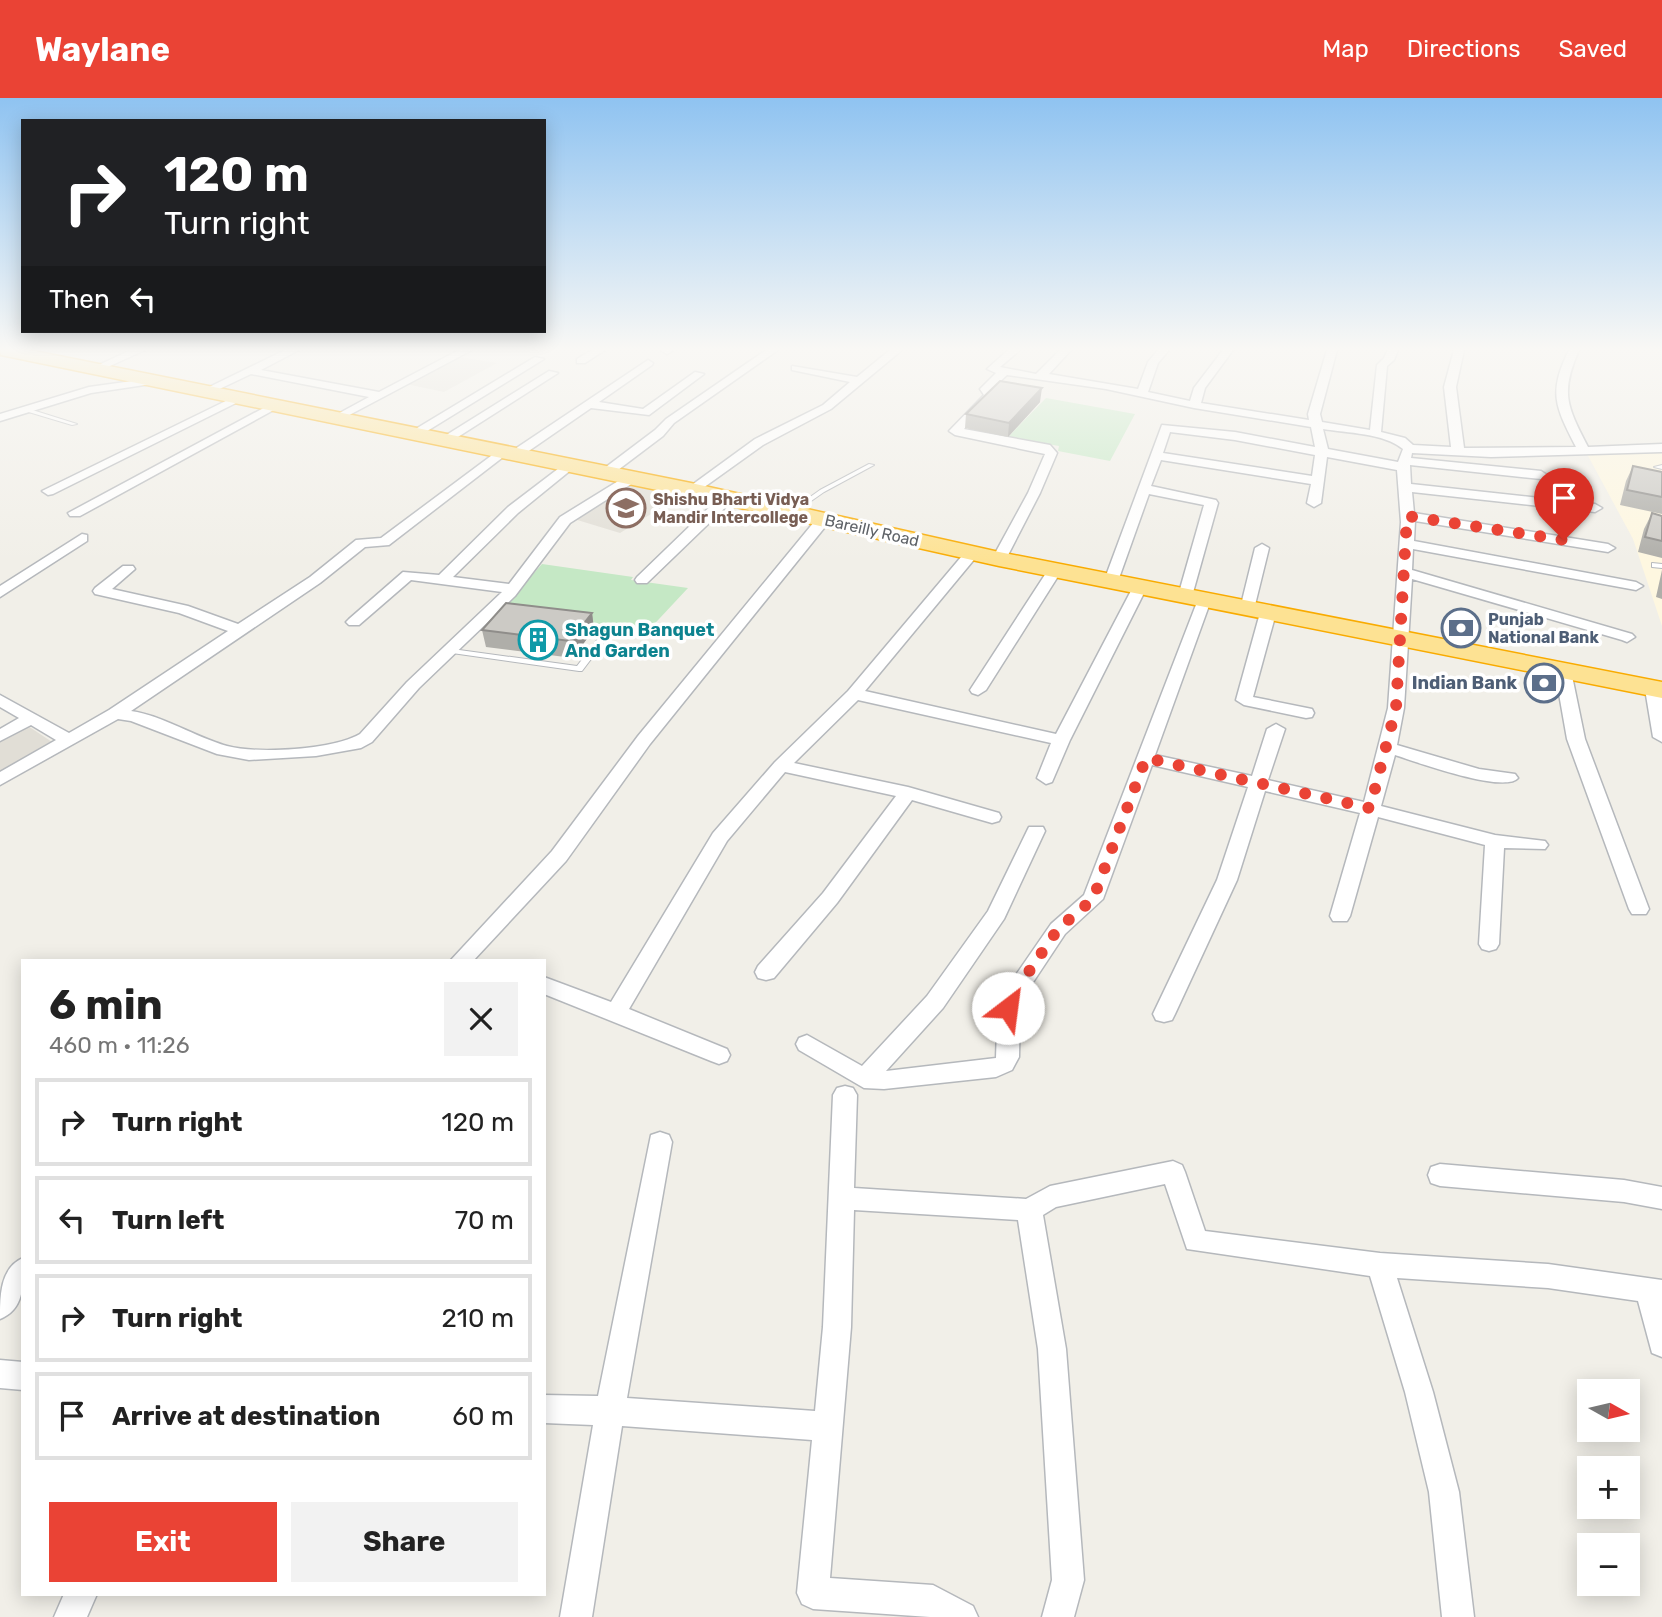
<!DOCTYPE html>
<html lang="en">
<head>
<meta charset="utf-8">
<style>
	:root { --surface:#fff; --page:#f2f2f2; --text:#222; --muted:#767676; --line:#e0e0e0; --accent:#ea4335 }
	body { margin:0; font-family:Rubik,sans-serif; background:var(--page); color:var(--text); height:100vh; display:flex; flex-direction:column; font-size:26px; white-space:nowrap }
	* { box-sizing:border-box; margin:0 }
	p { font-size:23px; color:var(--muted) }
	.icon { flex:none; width:38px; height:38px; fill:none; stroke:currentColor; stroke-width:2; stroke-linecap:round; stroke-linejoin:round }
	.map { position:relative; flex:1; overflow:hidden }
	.panel { position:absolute; left:21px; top:861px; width:525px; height:637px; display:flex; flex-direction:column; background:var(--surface); border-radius:0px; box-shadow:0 4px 18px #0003 }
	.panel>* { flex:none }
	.banner { position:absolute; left:21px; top:21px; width:525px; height:214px; border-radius:0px; box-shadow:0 4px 18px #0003; background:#202124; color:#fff; overflow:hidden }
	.needle { width:46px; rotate:98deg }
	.tools { position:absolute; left:1577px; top:1281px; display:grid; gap:14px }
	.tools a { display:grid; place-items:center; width:63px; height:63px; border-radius:0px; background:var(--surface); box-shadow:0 4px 18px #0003; font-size:35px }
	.pin { position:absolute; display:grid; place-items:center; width:60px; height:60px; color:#fff; margin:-72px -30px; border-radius:50% 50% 50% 0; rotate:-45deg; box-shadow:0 0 7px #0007 }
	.pin .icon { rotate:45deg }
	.me { position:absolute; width:77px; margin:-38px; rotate:30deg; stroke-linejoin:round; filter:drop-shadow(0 0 5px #0008) }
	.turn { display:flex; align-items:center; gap:24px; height:147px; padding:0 28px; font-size:32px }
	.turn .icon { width:91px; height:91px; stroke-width:2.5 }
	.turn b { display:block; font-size:49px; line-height:60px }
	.then { display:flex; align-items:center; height:66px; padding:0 28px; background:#0003; gap:14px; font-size:26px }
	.round { display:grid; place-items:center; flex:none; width:74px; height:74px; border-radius:0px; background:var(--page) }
	.summary { display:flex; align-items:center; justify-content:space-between; height:119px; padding:0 28px }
	h1 { font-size:42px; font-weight:700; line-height:52px }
	.action { display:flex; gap:14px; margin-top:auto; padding:14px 28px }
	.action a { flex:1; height:80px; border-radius:0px; background:var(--accent); color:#fff; font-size:28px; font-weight:700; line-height:80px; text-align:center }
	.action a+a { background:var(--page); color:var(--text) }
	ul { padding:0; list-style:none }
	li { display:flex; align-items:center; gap:21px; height:88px; margin:0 14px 10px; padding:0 14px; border:4px solid var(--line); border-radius:0px }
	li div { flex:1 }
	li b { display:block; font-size:26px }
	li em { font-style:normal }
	header { display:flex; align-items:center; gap:42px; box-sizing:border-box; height:98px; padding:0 35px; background:var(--accent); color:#fff }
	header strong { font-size:33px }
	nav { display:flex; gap:38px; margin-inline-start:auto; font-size:24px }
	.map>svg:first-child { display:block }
	.commercial { fill:#fef7e0 }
	.education { fill:#e1ded6 }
	.green { fill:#c5e8c5 }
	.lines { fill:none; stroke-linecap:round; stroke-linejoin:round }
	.lane-casing { stroke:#b5b8bc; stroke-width:2 }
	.street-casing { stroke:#b5b8bc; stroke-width:3 }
	.highway-casing { stroke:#f9ab00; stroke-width:3 }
	.lane { fill:#fff; fill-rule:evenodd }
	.street { fill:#fff; fill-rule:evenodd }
	.highway { fill:#fde293; fill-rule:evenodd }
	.wall { fill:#afaea9 }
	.shaded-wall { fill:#8f8d8a }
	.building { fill:#cccac5; stroke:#8f8d8a; stroke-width:2 }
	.route { stroke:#ea4335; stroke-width:12; stroke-dasharray:0 21.6 }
	.labels { text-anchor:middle; stroke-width:7; stroke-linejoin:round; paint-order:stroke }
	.far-education-label { font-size:16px; font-weight:bold; fill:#785e54; stroke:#fff; text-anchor:start }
	.far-street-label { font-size:16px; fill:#5f6368; stroke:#fff }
	.far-service-label { font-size:16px; font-weight:bold; fill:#4e5e75; stroke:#fff; text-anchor:start }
	.culture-label { font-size:18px; font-weight:bold; fill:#0d838f; stroke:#fff; text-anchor:start }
	.service-label { font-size:18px; font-weight:bold; fill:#4e5e75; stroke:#fff; text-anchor:end }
</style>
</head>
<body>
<header>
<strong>Waylane</strong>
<nav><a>Map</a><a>Directions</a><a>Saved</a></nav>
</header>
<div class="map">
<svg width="1662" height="1519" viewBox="0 0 1662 1519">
	<rect width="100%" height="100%" fill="#f1efe8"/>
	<path class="commercial" d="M 1662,354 L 1662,528 L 1633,441 L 1587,356 Z"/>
	<path class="education" d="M 459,259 L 497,265 L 444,294 L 406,286 Z
		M 630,387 L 679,399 L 620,435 L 574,421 Z
		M 22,624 L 55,646 L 0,676 L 0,637 Z"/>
	<path class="green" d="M 1046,300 L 1135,316 L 1110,363 L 1058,353 L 1059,348 L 1008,339 Z
		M 542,466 L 633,479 L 631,482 L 688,490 L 645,536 L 614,531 L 608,538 L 486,528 Z"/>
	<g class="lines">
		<defs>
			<path id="lane" d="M 22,310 L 26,310 L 77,326 L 72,327 L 22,312 Z
				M 869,366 L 874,367 L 824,394 L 794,415 L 789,414 L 820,392 Z
				M 1662,367 L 1662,371 L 1654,369 Z
				M 1652,465 L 1662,466 L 1662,470 L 1652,469 Z
				M 597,542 L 600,542 L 604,544 L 582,573 L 579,573 L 452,555 L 448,553 L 452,551 L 577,568 Z"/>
			<path id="street" d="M 131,252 L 145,252 L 99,273 L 90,271 Z
				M 285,252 L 299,252 L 261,272 L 379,294 L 459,252 L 472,252 L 338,323 L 332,320 L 334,318 L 369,299 L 251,276 L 211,295 L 201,293 Z
				M 592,252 L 605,252 L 585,265 L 577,265 L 577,261 Z
				M 660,252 L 672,252 L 672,253 L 667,256 Z
				M 766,252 L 778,252 L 674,325 L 663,338 L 610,378 L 602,378 L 602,372 L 655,332 L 666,321 Z
				M 890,252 L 902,252 L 831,311 L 763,347 L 696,395 L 686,395 L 685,392 L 755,341 L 823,307 L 850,284 L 792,272 L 792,268 L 857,279 Z
				M 1008,252 L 1020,252 L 1000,269 L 1036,276 L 1060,252 L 1071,252 L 1049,276 L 1138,291 L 1148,264 L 1158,252 L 1169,252 L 1158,265 L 1148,294 L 1190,303 L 1194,290 L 1223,252 L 1233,252 L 1205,290 L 1201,305 L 1309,322 L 1308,316 L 1327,252 L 1337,252 L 1320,316 L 1322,324 L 1370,332 L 1377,267 L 1384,260 L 1388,252 L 1398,252 L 1394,262 L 1387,268 L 1381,334 L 1405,340 L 1413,347 L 1451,349 L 1444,289 L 1454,252 L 1464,252 L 1456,289 L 1464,350 L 1576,349 C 1555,308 1548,295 1569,252 L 1579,252 C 1560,295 1567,308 1588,349 L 1662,346 L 1662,354 L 1491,359 L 1412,355 L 1411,360 L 1541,373 L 1547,377 L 1541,381 L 1410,367 L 1411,386 L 1595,406 L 1602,410 L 1595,414 L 1412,394 L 1414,415 L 1608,446 L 1615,450 L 1608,454 L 1415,423 L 1414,443 L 1636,484 L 1643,488 L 1636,492 L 1413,451 L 1412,472 L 1632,536 L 1635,539 L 1627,544 L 1622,542 L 1412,481 L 1404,610 L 1397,647 L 1479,671 L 1515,676 L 1518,680 C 1505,696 1416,664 1395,657 L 1381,708 L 1495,737 L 1545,743 L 1548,747 L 1545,751 L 1504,750 L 1499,846 L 1496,851 L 1489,853 L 1482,851 L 1479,846 L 1485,747 L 1378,719 L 1350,818 L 1347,823 L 1333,823 L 1330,818 L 1360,715 L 1265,693 L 1237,782 L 1175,916 L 1172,922 L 1164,924 L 1156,922 L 1153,916 L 1217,782 L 1248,689 L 1152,667 L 1103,801 L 1065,836 L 1020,904 L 1019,959 L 1012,972 L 996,979 L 884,991 L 864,990 L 799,952 L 796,946 L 799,940 L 807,937 L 862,968 L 927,898 L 988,813 L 1027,733 L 1029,729 L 1043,729 L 1045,733 L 1004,821 L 943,910 L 886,973 L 996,960 L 998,903 L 1051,826 L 1084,797 L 1199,499 L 1204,498 L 1211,502 L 1155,657 L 1252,678 L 1267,631 L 1276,626 L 1285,631 L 1268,682 L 1364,704 L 1388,610 L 1401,424 L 1397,372 L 1327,359 L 1321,405 L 1314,409 L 1307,405 L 1311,386 L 1161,362 L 1151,388 L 1216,402 L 1218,405 L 1192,498 L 1185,502 L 1178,498 L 1204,407 L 1149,396 L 1118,483 L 1111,487 L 1104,483 L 1162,327 L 1235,334 L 1315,349 L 1311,329 L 1194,310 L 1106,291 L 1007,277 L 992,291 L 996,297 L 994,299 L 964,331 L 1050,347 L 1057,355 L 1040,395 L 1006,461 L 999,465 L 994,464 L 992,461 L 1028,395 L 1045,356 L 955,337 L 949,333 L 984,297 L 980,291 L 996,275 L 987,271 ZM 1323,331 C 1347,335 1384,335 1403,351 L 1398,364 L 1328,351 ZM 1170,334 L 1235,342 L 1315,357 L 1312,378 L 1163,355 Z
				M 535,259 L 544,261 L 419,338 L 409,335 Z
				M 648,262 L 653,265 L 652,267 L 599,304 L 643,311 L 695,274 L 704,276 L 649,317 L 591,310 L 520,359 L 512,359 L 512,353 Z
				M 549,273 L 558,275 L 450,344 L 440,341 Z
				M 154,280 L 158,281 L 158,285 L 91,295 L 0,323 L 0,316 L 89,289 Z
				M 236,298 L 246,300 L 53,396 L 48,397 L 42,393 Z
				M 271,306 L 281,308 L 80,418 L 70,418 L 68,415 Z
				M 503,349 L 509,353 L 507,356 L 389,447 L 365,449 L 320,485 L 131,613 C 164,618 195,639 227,648 C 258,656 332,652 360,636 L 407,584 L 502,494 L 411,482 L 359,527 L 349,527 L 346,524 L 349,521 L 403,474 L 439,477 L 508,409 L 567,364 L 571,363 L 577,367 L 518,415 L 453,479 L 509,486 L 560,419 L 628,377 L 636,377 L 636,383 L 570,425 L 515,498 L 419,590 L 372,644 L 361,650 L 316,658 L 249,662 L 217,656 L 131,623 L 118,621 L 0,687 L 0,674 L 56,642 L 31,627 L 0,643 L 0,631 L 19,620 L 0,609 L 0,597 L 69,635 L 109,612 L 228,533 L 179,515 L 95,496 L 93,493 L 95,490 L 123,468 L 133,468 L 135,471 L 112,491 L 188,508 L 238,526 L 310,479 L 356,442 L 381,440 Z
				M 727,396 L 734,400 L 732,403 L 647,485 L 637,485 L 635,482 L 637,479 L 722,397 Z
				M 824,417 L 829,418 L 829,424 L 650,646 L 566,763 L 473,863 L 450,863 L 552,753 L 638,638 L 819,418 Z
				M 82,436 L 87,437 L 87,443 L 0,499 L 0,488 Z
				M 1262,446 L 1269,450 L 1254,511 L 1247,515 L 1242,514 L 1240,511 L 1255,450 Z
				M 972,451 L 977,452 L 977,458 L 865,593 L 1056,636 L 1133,489 L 1140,485 L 1147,489 L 1070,642 L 1052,684 L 1046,686 L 1037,680 L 1051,645 L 858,602 L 794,665 L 908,689 L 999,715 L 1001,719 L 999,723 L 992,725 L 912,702 L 837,805 L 774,880 L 766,882 L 758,880 L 755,874 L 758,868 L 823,795 L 896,698 L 785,674 L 727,743 L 629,911 L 727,951 L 730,957 L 727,963 L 719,966 L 711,963 L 544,896 L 544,879 L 611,904 L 713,735 L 775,664 L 848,593 L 967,452 Z
				M 1055,468 L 1062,472 L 986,592 L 978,597 L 972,595 L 970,592 L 1048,472 Z
				M 1268,510 L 1276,515 L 1253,599 L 1312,611 L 1314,615 L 1312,619 L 1306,620 L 1244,607 L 1236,602 L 1260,515 Z
				M 1563,568 L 1571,573 L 1585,641 L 1649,811 L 1646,816 L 1632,816 L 1629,811 L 1567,641 L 1555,573 Z
				M 1653,586 L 1659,588 L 1662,595 L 1662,644 L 1653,639 L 1645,591 Z
				M 845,988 L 853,990 L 857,997 L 854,1090 L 1026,1101 L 1050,1088 L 1173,1063 L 1182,1067 L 1185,1074 L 1205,1133 L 1380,1155 L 1548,1166 L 1662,1182 L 1662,1259 L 1652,1255 L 1638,1203 L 1548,1190 L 1397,1180 L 1433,1294 L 1459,1394 L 1474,1519 L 1442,1519 L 1429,1394 L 1405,1294 L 1370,1178 L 1187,1151 L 1165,1086 L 1056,1109 L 1043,1117 L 1066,1251 L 1084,1482 L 1074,1519 L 1042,1519 L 1052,1482 L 1038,1251 L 1018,1122 L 854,1112 L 851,1229 L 830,1480 L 933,1487 L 973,1508 L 978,1519 L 930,1519 L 813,1511 L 802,1506 L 797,1495 L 812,1342 L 622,1328 L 592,1519 L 560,1519 L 593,1327 L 544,1325 L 544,1297 L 598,1298 L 651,1037 L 660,1034 L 669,1037 L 672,1044 L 627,1300 L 815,1313 L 823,1229 L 833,997 L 837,990 Z
				M 1440,1066 L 1624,1082 L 1662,1089 L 1662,1111 L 1624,1104 L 1440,1088 L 1431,1085 L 1428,1077 L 1431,1069 Z
				M 23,1160 C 23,1183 26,1211 0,1221 C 0,1198 0,1170 23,1160 Z
				M 0,1262 L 23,1264 L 23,1292 L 0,1290 Z
				M 64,1496 L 97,1496 L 87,1519 L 54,1519 Z"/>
			<path id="highway" d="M 0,252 L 29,252 L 691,385 L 999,454 L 1662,584 L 1662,600 L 999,468 L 691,399 L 1,257 Z"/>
		</defs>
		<use href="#lane" class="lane-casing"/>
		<use href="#street" class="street-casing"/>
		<use href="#highway" class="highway-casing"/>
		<use href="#lane" class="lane"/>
		<use href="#street" class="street"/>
		<use href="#highway" class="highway"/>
	</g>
	<path class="wall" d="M 1040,304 L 1008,339 L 965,330 L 966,316 Z
		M 1633,368 L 1662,374 L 1662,416 L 1620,407 L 1626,383 Z
		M 1652,415 L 1662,418 L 1662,460 L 1638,454 L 1644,431 Z
		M 1662,472 L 1662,501 L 1656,499 Z
		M 592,515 L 594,531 L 573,560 L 486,549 L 482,532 Z"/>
	<path class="shaded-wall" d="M 1042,290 L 1040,304 L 1008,339 L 1009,325 Z
		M 592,515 L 594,531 L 573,560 L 570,543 Z"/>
	<path class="building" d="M 1000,283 L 1042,290 L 1009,325 L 966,316 Z
		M 1633,368 L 1662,374 L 1662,399 L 1627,392 Z
		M 1652,415 L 1662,418 L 1662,443 L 1645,439 Z
		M 506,505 L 592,515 L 570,543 L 482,532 Z"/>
	<linearGradient id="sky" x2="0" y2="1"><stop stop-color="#8fc3f1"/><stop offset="0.54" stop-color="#f9f8f5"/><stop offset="1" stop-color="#f9f8f5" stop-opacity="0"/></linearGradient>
	<rect width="1662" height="465" fill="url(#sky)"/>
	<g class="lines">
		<path class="route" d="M 1008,910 L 1013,897 L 1058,831 L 1093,801 L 1146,660 L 1370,710 L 1396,610 L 1407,418 L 1564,442"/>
	</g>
	<defs>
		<symbol id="school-ring" viewBox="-11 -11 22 22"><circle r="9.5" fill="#fff" stroke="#8d6e63" stroke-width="1.5"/><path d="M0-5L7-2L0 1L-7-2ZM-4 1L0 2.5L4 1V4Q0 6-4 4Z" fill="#8d6e63"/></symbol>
		<symbol id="bank-ring" viewBox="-11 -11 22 22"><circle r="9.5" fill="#fff" stroke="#5c6f8a" stroke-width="1.5"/><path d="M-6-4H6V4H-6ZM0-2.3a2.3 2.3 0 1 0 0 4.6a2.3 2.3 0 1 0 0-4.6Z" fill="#5c6f8a"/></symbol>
		<symbol id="building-ring" viewBox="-11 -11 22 22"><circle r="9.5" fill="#fff" stroke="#0f9aa8" stroke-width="1.5"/><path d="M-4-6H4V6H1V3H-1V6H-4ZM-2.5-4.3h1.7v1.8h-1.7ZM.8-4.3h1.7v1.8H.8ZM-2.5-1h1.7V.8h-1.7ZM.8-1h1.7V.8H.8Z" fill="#0f9aa8"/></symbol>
	</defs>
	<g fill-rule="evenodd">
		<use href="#school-ring" x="604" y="388" width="44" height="44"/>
		<use href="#bank-ring" x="1439" y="508" width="44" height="44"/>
		<use href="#building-ring" x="516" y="520" width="44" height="44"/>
		<use href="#bank-ring" x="1522" y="563" width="44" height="44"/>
	</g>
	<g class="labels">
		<g class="far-education-label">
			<text x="653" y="407">Shishu Bharti Vidya<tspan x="653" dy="18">Mandir Intercollege</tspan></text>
		</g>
		<g class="far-street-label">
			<text transform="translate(872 432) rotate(13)" y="6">Bareilly Road</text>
		</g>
		<g class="far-service-label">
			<text x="1488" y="527">Punjab<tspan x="1488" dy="18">National Bank</tspan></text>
		</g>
		<g class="culture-label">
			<text x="565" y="538">Shagun Banquet<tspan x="565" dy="21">And Garden</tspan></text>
		</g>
		<g class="service-label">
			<text x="1517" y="591">Indian Bank</text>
		</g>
	</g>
</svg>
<div class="tools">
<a><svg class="needle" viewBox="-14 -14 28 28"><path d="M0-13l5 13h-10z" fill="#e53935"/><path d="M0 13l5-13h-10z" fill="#767676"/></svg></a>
<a>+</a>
<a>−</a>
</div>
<div class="pin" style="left:1564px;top:442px;background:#d93025"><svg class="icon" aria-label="arrive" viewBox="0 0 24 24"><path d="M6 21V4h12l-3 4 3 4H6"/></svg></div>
<svg class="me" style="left:1008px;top:910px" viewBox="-20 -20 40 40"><circle r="19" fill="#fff"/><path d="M0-13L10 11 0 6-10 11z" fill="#ea4335"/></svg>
<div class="banner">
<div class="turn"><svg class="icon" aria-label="right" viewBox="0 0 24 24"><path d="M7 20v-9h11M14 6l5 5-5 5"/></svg><div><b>120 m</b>Turn right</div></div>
<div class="then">Then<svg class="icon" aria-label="left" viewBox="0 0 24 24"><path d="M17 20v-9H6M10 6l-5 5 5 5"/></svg></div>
</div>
<section class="panel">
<div class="summary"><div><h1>6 min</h1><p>460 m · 11:26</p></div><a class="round"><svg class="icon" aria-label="close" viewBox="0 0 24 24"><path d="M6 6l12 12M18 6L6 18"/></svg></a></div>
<ul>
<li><svg class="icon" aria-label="right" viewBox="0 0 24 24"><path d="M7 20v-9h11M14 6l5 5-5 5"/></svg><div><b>Turn right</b></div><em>120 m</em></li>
<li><svg class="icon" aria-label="left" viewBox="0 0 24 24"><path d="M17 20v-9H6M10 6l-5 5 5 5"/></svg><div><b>Turn left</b></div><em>70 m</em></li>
<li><svg class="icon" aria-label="right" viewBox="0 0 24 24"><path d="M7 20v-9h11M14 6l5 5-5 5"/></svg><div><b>Turn right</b></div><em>210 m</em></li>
<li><svg class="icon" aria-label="arrive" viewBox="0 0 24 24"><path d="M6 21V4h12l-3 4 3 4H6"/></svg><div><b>Arrive at destination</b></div><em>60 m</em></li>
</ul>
<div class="action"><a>Exit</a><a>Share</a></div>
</section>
</div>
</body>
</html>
